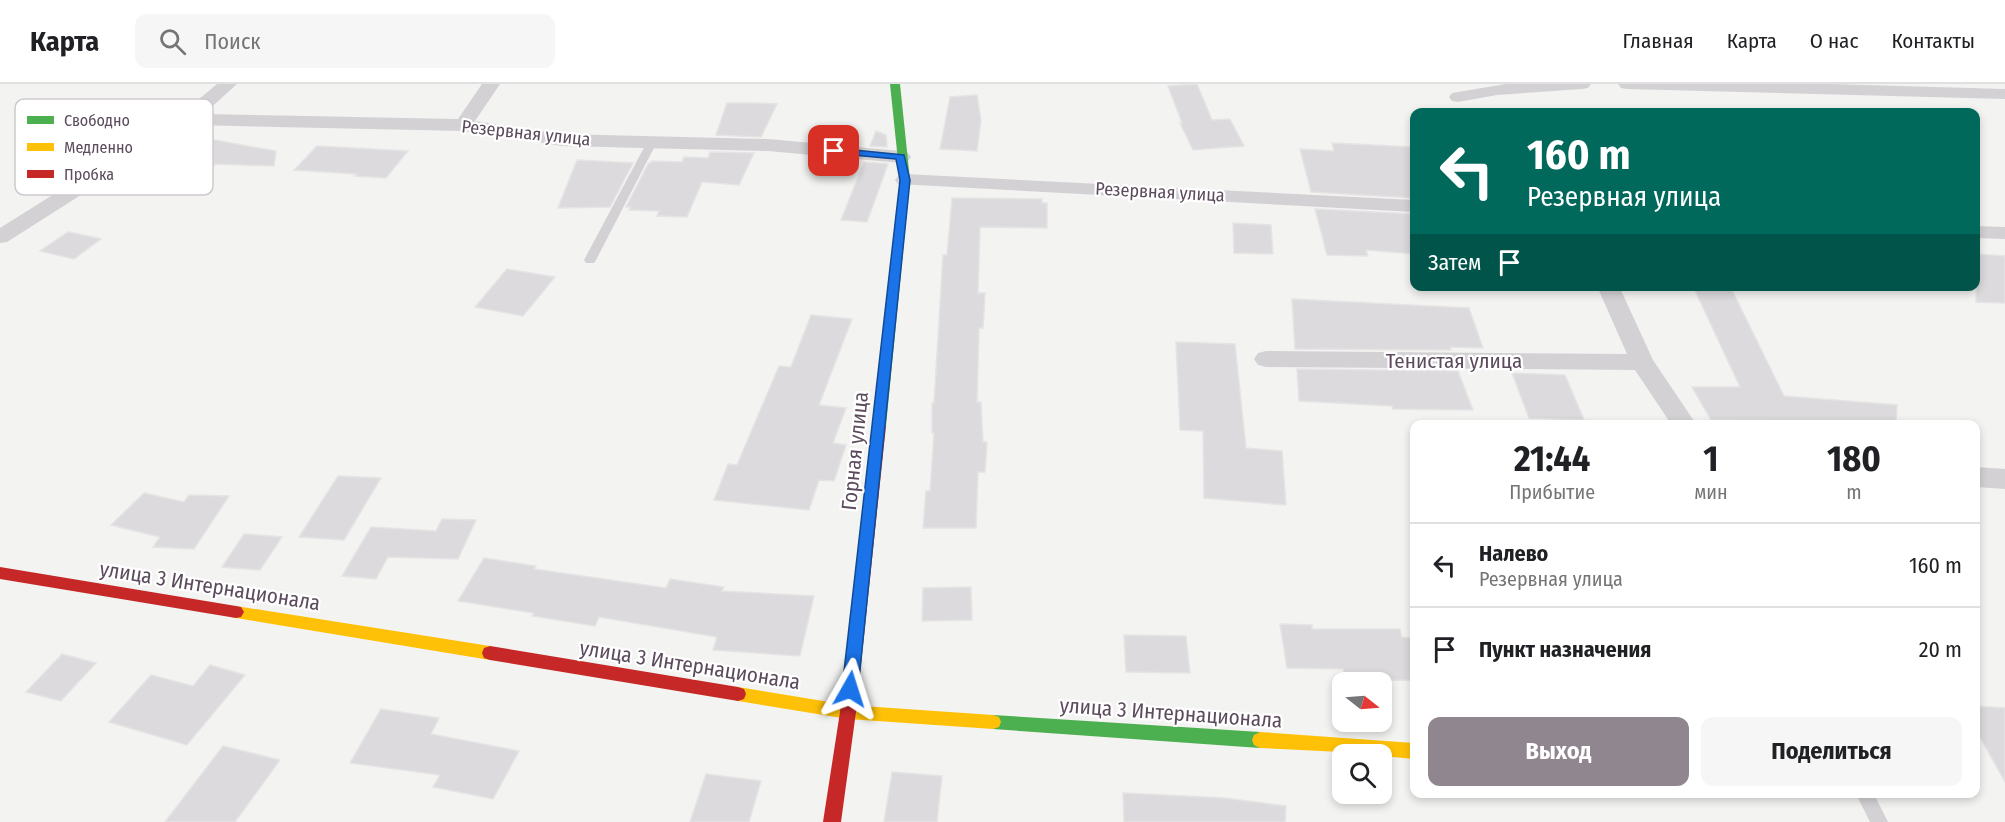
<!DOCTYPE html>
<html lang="ru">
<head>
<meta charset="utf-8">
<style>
	:root { --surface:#fff; --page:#f6f6f6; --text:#202124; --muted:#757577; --line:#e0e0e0; --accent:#908690 }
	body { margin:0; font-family:"Fira Sans Condensed",sans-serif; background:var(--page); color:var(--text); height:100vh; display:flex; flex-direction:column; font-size:22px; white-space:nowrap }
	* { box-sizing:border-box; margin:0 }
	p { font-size:20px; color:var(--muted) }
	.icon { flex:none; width:33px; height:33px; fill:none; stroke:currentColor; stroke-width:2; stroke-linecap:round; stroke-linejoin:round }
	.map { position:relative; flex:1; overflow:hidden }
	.sheet { position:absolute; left:1410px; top:336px; width:570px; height:378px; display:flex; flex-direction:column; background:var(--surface); border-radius:12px; box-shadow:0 3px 9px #0003 }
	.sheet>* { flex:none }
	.top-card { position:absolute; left:1410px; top:24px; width:570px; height:183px; border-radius:12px; box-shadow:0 3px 9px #0003; background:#00695c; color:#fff; overflow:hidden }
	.needle { width:39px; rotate:107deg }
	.fabs { position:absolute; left:1332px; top:588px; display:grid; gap:12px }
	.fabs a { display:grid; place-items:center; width:60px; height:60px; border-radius:12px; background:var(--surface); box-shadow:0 3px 9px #0003; font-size:30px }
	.pin { position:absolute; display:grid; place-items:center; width:51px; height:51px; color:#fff; margin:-26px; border-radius:12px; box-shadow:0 3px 9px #0006 }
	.me { position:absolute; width:66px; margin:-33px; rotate:6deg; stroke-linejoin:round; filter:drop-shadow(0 0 4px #0008) }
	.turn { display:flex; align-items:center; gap:21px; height:126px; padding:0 18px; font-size:27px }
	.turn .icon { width:78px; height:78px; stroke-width:2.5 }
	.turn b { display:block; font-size:42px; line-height:51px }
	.then { display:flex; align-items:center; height:57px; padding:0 18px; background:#0003; gap:12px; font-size:22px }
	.eta { display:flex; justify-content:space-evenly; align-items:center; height:102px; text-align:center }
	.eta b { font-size:36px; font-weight:700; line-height:42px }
	.cta { display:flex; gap:12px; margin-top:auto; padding:12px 18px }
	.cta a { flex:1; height:69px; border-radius:12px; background:var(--accent); color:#fff; font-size:24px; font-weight:700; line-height:69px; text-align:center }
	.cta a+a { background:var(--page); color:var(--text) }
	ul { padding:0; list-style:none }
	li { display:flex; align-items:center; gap:18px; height:84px; padding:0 18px; border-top:2px solid var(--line) }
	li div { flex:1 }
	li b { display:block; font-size:22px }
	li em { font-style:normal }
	header { display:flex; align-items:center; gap:36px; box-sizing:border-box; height:84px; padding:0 30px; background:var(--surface); border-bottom:2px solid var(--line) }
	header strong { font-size:28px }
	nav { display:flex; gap:33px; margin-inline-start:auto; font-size:21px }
	.search { width:420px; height:54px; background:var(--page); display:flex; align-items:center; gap:15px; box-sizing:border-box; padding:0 21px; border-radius:12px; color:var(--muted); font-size:22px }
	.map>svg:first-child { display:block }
	.building { fill:#dcdadc; stroke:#e5e4e5; stroke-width:1.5 }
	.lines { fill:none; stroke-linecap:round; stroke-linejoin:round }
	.lane { fill:#d4d1d5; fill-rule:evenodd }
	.street { fill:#d4d1d5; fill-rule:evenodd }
	.fast { fill:#4caf50; fill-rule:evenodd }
	.slow { fill:#ffc107; fill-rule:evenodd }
	.jam { fill:#c62828; fill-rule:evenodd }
	.route { fill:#1a73e8; stroke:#114b97; stroke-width:1.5 }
	.labels { text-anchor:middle; stroke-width:4.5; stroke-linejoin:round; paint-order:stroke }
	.far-street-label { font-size:18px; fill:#5b4b5c; stroke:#fff }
	.street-label { font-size:21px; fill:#5b4b5c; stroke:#fff }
	.key { fill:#fff; stroke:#cec9ce; stroke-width:1.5 }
	.key-label { font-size:16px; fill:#5b4b5c }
</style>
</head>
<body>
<header>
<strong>Карта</strong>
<div class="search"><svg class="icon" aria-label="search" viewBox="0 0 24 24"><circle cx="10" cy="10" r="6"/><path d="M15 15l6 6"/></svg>Поиск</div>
<nav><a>Главная</a><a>Карта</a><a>О нас</a><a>Контакты</a></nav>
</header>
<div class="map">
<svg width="2005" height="738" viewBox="0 0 2005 738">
	<rect width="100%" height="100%" fill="#f3f3f2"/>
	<path class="building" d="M 1197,0 L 1212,36 L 1230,35 L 1244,62 L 1193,66 L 1180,39 L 1182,39 L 1168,2 Z
		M 977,11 L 981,36 L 977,67 L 940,65 L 950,13 Z
		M 727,19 L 755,19 L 777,20 L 761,53 L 716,51 Z
		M 876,47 L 886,51 L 887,63 L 870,62 Z
		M 204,54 L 276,67 L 274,82 L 216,80 L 189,101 L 149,94 Z
		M 1332,59 L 1414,63 L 1414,114 L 1311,108 L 1300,65 L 1334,67 Z
		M 317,62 L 408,67 L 386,94 L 355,92 L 357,90 L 294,86 Z
		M 710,68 L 754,69 L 739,101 L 702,98 L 687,133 L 657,132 L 659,127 L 629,126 L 631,123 L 626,123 L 648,80 L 653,77 L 682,78 L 684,73 L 708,74 Z
		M 577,76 L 633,79 L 610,123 L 558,124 Z
		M 864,78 L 888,80 L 867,138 L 841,136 Z
		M 952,114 L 1042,115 L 1042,119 L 1047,119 L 1047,144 L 980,143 L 978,209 L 985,209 L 983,244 L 979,244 L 977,318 L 981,318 L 983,358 L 987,358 L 985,388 L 978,388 L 976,444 L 923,444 L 926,407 L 930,407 L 934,349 L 932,349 L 932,319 L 934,319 L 943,171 L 947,171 Z
		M 1315,125 L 1414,130 L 1414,170 L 1366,166 L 1368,172 L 1327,171 Z
		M 1233,139 L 1271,141 L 1273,170 L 1234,169 Z
		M 68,148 L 74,149 L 101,155 L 74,175 L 40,167 Z
		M 1976,170 L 2005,172 L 2005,219 L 1976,218 Z
		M 507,185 L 555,193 L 523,232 L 475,223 Z
		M 1693,202 L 1730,202 L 1784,312 L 1897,321 L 1896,340 L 1820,340 L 1818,337 L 1711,336 L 1692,303 L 1740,303 Z
		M 1292,215 L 1469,224 L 1483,264 L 1450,263 L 1451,266 L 1295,265 Z
		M 811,231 L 852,235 L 819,321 L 846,324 L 833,359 L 846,361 L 834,397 L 819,396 L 809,426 L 714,416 L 728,380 L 737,381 L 779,282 L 791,283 Z
		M 1176,258 L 1235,260 L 1246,364 L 1282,367 L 1286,421 L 1204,414 L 1203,347 L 1180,346 Z
		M 1297,285 L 1458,287 L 1473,326 L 1393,325 L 1392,322 L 1299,317 Z
		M 1512,289 L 1565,291 L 1584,336 L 1529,334 Z
		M 338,392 L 381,394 L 344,456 L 299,453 Z
		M 144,409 L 184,418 L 189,411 L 229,412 L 194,465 L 153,463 L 160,453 L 111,441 Z
		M 442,435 L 476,436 L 458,475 L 388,473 L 376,495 L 342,492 L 371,443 L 436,447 Z
		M 244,450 L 282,453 L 260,486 L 222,483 Z
		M 484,474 L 536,482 L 534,485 L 666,504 L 670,495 L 724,503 L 722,507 L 814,512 L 800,572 L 713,566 L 717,553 L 599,533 L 595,542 L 532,532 L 534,529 L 458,517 Z
		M 971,503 L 972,536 L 922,537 L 923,504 Z
		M 1280,540 L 1312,541 L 1312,545 L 1400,545 L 1402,553 L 1414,554 L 1414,596 L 1346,597 L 1343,585 L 1287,584 Z
		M 1124,551 L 1186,552 L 1190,589 L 1126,588 Z
		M 62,570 L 96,579 L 61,617 L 26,608 Z
		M 210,581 L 245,591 L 187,661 L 109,638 L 151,591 L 193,602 Z
		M 1976,622 L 2005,624 L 2005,698 L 1976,646 Z
		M 381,625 L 439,634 L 431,650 L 519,667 L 493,715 L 433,703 L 440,691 L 350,679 Z
		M 223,662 L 280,676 L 235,738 L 165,738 Z
		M 892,688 L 942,692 L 937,738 L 884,738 Z
		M 706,690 L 761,697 L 749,738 L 690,738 Z
		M 1123,709 L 1225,714 L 1286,722 L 1285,738 L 1124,738 Z"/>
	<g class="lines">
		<path class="lane" d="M 652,55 L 657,58 L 596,176 L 594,179 L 586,179 L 584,176 L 647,58 Z
			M 1856,710 L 1874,710 L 1888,738 L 1870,738 Z"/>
		<path class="street" d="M 217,0 L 237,0 L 204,30 L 458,35 L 482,0 L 500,0 L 475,37 L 562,50 L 768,55 L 901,67 L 908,69 L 911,73 L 908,77 L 901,79 L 768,67 L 562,62 L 463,47 L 191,41 L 7,158 L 0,159 L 0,144 L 180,31 Z
			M 1591,0 L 1588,4 L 1582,5 L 1497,11 L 1458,18 L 1452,17 L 1449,13 L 1452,9 L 1506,0 Z
			M 1618,0 L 1831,0 L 2005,5 L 2005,15 L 1627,5 L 1621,4 Z
			M 905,90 L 1414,116 L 1414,128 L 898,100 L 895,96 L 898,92 Z
			M 1976,142 L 2005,143 L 2005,155 L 1976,154 Z
			M 1597,202 L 1619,202 L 1653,276 L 1696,340 L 1671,340 L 1635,286 L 1266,283 L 1258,281 L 1254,275 L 1258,269 L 1266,267 L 1627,270 Z
			M 1976,383 L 2005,385 L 2005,405 L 1976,403 Z"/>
		<path class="fast" d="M 890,0 L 900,0 L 910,96 L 886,342 L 879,347 L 872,342 L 900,96 Z
			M 993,631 L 1260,648 L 1266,651 L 1268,656 L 1266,661 L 1260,664 L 993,645 L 987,643 L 985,638 L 987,633 Z"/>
		<path class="slow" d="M 236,522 L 490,562 L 496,564 L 498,569 L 496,574 L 490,576 L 236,534 L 231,533 L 228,528 L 231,523 Z
			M 738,603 L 848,621 L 993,631 L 999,633 L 1001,638 L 999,643 L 993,645 L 848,635 L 738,617 L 732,615 L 730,610 L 732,605 Z
			M 1260,648 L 1414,659 L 1414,675 L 1382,672 L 1382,670 L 1260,664 L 1254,661 L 1252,656 L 1254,651 Z"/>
		<path class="jam" d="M 879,337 L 886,342 L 856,628 L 841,738 L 823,738 L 840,628 L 872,342 Z
			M 0,483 L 236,522 L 241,523 L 244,528 L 241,533 L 236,534 L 0,495 Z
			M 490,562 L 738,603 L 744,605 L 746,610 L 744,615 L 738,617 L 490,576 L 484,574 L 482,569 L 484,564 Z"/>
	</g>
	<path class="route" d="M 834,64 L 904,71 L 910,96 L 858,605 L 856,610 L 850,612 L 844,610 L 842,605 L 900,96 L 896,75 L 831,69 L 831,65 Z"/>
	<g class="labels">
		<g class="far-street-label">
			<text transform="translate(526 49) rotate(6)" y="6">Резервная улица</text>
			<text transform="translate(1160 108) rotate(3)" y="6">Резервная улица</text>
		</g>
		<g class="street-label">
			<text x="1454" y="284">Тенистая улица</text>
			<text transform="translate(855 367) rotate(-84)" y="7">Горная улица</text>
			<text transform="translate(210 502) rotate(9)" y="7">улица 3 Интернационала</text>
			<text transform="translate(690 581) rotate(9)" y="7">улица 3 Интернационала</text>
			<text transform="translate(1171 629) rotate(4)" y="7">улица 3 Интернационала</text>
		</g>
	</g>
	<rect x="15" y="15" width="198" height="96" rx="9" class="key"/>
	<rect x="27" y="32" width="27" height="8" fill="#4caf50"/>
	<rect x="27" y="59" width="27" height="8" fill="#ffc107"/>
	<rect x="27" y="86" width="27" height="8" fill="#c62828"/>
	<g class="key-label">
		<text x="64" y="42">Свободно</text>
		<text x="64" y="69">Медленно</text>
		<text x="64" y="96">Пробка</text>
	</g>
</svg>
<div class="fabs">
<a><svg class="needle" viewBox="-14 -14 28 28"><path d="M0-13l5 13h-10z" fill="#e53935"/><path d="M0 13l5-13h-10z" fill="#757577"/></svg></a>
<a><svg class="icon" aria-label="search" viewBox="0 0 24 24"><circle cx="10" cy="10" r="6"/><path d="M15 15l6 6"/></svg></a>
</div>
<div class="pin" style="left:834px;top:67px;background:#d93025"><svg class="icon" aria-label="arrive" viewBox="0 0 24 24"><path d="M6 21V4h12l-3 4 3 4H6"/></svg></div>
<svg class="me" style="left:850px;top:605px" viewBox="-20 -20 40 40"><path d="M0-17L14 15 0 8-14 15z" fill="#1a73e8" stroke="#fff" stroke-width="4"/></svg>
<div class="top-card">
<div class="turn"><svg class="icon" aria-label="left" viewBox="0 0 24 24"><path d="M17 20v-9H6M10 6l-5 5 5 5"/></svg><div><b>160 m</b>Резервная улица</div></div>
<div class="then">Затем<svg class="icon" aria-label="arrive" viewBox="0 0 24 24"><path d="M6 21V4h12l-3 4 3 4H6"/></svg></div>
</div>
<section class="sheet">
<div class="eta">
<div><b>21:44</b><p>Прибытие</p></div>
<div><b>1</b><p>мин</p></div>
<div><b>180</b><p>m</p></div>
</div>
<ul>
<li><svg class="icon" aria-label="left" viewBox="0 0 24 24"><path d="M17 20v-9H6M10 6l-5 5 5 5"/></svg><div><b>Налево</b><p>Резервная улица</p></div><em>160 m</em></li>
<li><svg class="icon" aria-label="arrive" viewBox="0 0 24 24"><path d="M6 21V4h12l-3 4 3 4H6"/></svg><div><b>Пункт назначения</b></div><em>20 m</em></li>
</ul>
<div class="cta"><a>Выход</a><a>Поделиться</a></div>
</section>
</div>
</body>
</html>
